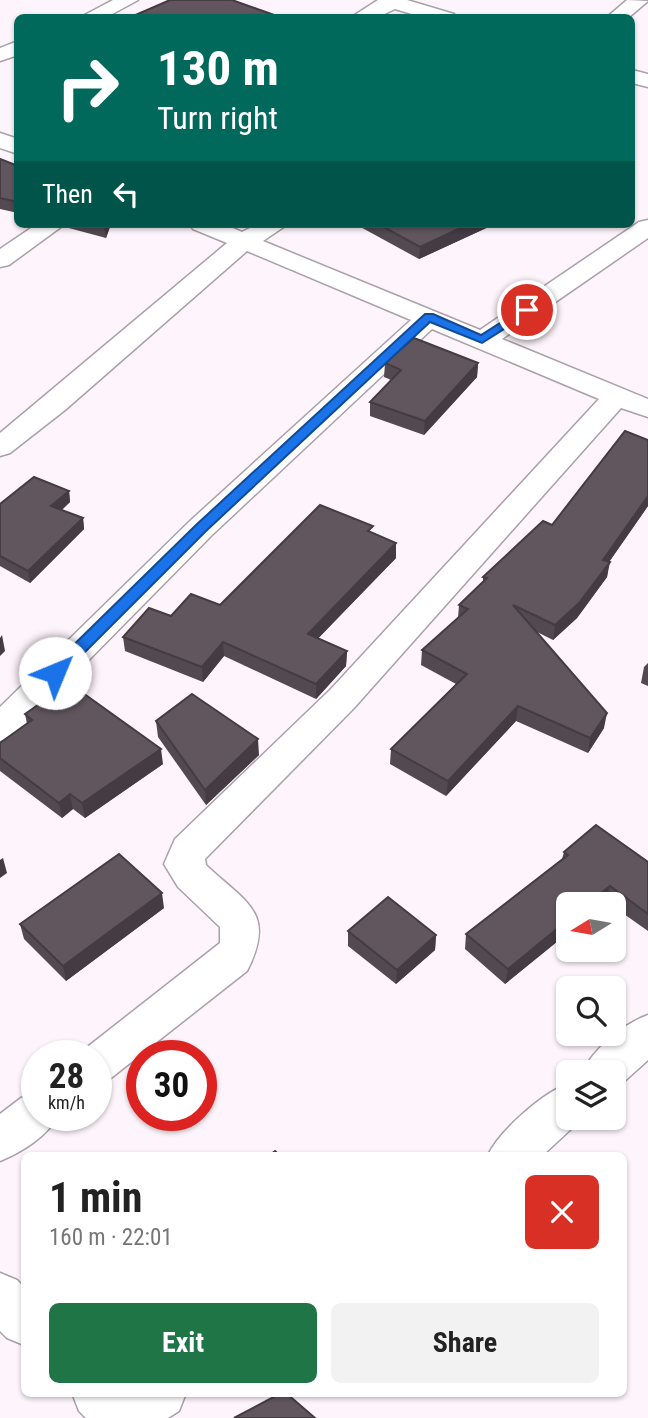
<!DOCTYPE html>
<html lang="en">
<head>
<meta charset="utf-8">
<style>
	:root { --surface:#fff; --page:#f2f2f2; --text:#222; --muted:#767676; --accent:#207547 }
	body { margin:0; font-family:"Roboto Condensed",sans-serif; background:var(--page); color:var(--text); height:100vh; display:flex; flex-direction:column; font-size:26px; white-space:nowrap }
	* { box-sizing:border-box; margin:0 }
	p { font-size:23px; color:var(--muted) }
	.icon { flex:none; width:38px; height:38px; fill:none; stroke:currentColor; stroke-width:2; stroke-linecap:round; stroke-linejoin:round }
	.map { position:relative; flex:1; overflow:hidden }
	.details { position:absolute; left:21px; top:1152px; width:606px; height:245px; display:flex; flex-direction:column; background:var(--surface); border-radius:10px; box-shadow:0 2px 5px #0004 }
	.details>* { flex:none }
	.hud { position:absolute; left:14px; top:14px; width:621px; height:214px; border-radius:10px; box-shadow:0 2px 5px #0004; background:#00695c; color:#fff; overflow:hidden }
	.needle { width:46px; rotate:259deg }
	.buttons { position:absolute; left:556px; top:892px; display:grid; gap:14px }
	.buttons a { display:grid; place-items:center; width:70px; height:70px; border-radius:10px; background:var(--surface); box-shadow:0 2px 5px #0004; font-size:35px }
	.speed { position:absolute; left:21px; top:1040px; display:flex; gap:14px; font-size:35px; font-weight:700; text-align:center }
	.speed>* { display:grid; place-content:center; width:91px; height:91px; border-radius:50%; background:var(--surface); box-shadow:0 2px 5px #0004; line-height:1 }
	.speed small { font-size:18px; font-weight:400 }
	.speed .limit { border:10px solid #d22; background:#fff; color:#111 }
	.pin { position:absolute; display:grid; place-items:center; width:60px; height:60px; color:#fff; margin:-30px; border:4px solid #fff; border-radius:50%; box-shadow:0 2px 7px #0007 }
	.me { position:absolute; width:77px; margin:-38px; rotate:45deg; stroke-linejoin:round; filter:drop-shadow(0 0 5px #0008) }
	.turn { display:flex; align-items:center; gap:24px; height:147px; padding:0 28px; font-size:32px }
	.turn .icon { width:91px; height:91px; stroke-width:2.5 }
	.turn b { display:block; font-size:49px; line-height:60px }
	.then { display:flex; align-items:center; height:66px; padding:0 28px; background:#0003; gap:14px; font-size:26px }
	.round { display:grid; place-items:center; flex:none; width:74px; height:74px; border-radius:10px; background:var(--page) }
	.head { display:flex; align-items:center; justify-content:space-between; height:119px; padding:0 28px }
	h1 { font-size:42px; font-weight:700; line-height:52px }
	.cta { display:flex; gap:14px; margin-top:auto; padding:14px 28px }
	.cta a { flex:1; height:80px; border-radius:10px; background:var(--accent); color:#fff; font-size:28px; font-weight:700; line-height:80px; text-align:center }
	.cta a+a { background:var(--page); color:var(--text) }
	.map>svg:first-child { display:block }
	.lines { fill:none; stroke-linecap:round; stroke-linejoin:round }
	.minor-casing { stroke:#ab9fa8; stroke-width:3 }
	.minor { fill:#fff; fill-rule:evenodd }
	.wall { fill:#534a51 }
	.shaded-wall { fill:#443c42 }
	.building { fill:#61565e; stroke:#443c42; stroke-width:2 }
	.route { fill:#1a73e8; stroke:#114b97; stroke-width:2 }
</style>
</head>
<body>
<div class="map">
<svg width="648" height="1418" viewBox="0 0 648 1418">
	<rect width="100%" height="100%" fill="#fef4fb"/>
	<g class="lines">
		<defs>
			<path id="minor" d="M 113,0 L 138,0 L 105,18 L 79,18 Z
				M 378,0 L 407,0 L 454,14 L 456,18 L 425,18 L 395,9 L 376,18 L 350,18 Z
				M 627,0 L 648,1 L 628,18 L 606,18 Z
				M 18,41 L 18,55 L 0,61 L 0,48 Z
				M 632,70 L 648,74 L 648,87 L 632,83 Z
				M 0,133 L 18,139 L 18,154 L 0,148 Z
				M 648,220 L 648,238 L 502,339 L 648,399 L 648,417 L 621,408 L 354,708 L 205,859 L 206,865 C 246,903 277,912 247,971 L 111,1078 L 96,1084 L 96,1055 L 79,1055 L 81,1052 L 220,943 L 220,927 L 178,887 L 164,864 L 175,839 L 330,690 L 599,399 L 432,329 L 212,535 L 13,737 L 0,741 L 0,707 L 190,521 L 411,320 L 247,251 L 65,410 L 10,453 L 0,456 L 0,433 L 227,243 L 193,229 L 190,224 L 223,224 L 242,232 L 258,224 L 288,224 L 263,241 L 480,330 L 639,222 Z
				M 37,224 L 65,224 L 9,265 L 0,267 L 0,249 Z
				M 648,1015 L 648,1060 L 618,1087 L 614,1088 L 614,1073 L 582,1073 C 593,1049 623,1024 648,1015 Z
				M 569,1083 L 569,1118 L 583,1118 L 543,1155 L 488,1155 C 500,1130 543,1093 569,1083 Z
				M 37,1092 L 37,1115 L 58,1115 C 48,1136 22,1152 0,1161 L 0,1114 L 21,1098 Z
				M 0,1273 L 17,1280 L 24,1287 L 24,1345 L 7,1338 L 0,1331 Z
				M 72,1393 L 186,1393 L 179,1411 L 168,1418 L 86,1418 L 79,1411 Z"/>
		</defs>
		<use href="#minor" class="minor-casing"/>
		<use href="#minor" class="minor"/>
	</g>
	<path class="wall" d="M 0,159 L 18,166 L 18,213 L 0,209 Z
		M 65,224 L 111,224 L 106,238 L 65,227 Z
		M 355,224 L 495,224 L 419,259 Z
		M 385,363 L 478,363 L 477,377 L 424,435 L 370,416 L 370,402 L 391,380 L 384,377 Z
		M 648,440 L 648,506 L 609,562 L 607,577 L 577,618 L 553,640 L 537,632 L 604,728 L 588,753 L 516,721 L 446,796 L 390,764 L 391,749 L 456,684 L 421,665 L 422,650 L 458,618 L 459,605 L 483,582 L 483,577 L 552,525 Z
		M 69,491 L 70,502 L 62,510 L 83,518 L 84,529 L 30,583 L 0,566 L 0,504 Z
		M 373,533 L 396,543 L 396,558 L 318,638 L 347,651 L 346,666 L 316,699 L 224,656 L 203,682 L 125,651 L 123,637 L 171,616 L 220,605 Z
		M 648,663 L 648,686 L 641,683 L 644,667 Z
		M 25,714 L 163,764 L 85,818 L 73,809 L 62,818 L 0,771 L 0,743 L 27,724 Z
		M 156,721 L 259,755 L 206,805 L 158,737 Z
		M 564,852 L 648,862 L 648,931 L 614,907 L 614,905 L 612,905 L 606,901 L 601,905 L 569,905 L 569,932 L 505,984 L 465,949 L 466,934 L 562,859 Z
		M 164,908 L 66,981 L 24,939 L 20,924 Z
		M 348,931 L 436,935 L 435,950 L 396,984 L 348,946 Z"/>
	<path class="shaded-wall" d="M 105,224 L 111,224 L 106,238 L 104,227 Z
		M 469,224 L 495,224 L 419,259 L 420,247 Z
		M 478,363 L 477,377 L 424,435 L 425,421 Z
		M 69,491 L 70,502 L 53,517 L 51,506 Z
		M 648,496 L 648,506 L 600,575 L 603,560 Z
		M 83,518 L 84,529 L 30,583 L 28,571 Z
		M 396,543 L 396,558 L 308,649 L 308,634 Z
		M 610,562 L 607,577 L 577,618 L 553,640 L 555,625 Z
		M 2,635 L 5,651 L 0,656 L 0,638 Z
		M 223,642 L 224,656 L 203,682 L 202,667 Z
		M 347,651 L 346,666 L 316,699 L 316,684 Z
		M 518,706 L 516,721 L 446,796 L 448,781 Z
		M 607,713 L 604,728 L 588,753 L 590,738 Z
		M 258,739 L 259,755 L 206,805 L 205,790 Z
		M 161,749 L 163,764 L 85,818 L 82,803 Z
		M 70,794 L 73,809 L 62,818 L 59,803 Z
		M 3,858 L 7,873 L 0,878 L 0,860 Z
		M 610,886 L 606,901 L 601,905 L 586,905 Z
		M 162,893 L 164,908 L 66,981 L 63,966 Z
		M 569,919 L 569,932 L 505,984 L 508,969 Z
		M 436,935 L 435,950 L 396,984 L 397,970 Z"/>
	<path class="building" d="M 170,0 L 232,0 L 274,15 L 268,18 L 131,17 Z
		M 0,159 L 18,166 L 18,202 L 0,198 Z
		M 378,224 L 469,224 L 420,247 Z
		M 414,338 L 478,363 L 425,421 L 370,402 L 401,370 L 385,363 Z
		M 625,431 L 648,440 L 648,496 L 603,560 L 610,562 L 579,603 L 555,625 L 513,605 L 607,713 L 590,738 L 518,706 L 448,781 L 391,749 L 467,674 L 422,650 L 468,609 L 459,605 L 487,578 L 483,577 L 543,521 L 552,525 Z
		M 34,477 L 69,491 L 51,506 L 83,518 L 28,571 L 0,556 L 0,504 Z
		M 320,505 L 373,526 L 368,531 L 396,543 L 308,634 L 347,651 L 316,684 L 223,642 L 202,667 L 123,637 L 149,608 L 171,616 L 191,594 L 220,605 Z
		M 69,683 L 161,749 L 82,803 L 70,794 L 59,803 L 0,758 L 0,743 L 32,720 L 25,714 Z
		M 192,694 L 258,739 L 205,790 L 156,721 Z
		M 596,825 L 648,862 L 648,914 L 610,886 L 586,905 L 569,905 L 569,919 L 508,969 L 466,934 L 568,855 L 564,852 Z
		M 119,854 L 162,893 L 63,966 L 20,924 Z
		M 388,897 L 436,935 L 397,970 L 348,931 Z
		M 275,1151 L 279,1155 L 270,1155 Z
		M 281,1393 L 286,1393 L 315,1418 L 234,1418 Z"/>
	<path class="route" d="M 527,306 L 531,307 L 531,312 L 482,343 L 430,322 L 206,531 L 60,677 L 49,677 L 49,669 L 196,525 L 425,314 L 433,314 L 481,335 Z"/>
</svg>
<div class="buttons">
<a><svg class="needle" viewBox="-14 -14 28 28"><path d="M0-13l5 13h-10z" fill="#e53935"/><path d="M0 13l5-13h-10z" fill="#767676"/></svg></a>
<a><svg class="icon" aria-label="search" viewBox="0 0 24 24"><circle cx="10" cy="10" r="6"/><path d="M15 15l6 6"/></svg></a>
<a><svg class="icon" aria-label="layers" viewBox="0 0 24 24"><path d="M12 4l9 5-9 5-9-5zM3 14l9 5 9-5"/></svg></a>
</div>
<div class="speed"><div>28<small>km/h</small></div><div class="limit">30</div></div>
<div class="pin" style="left:527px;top:310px;background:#d93025"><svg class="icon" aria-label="arrive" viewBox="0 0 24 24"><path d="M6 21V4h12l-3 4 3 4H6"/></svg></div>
<svg class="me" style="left:55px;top:673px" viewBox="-20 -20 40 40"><circle r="19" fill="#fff"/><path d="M0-13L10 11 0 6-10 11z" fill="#1a73e8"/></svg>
<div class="hud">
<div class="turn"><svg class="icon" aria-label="right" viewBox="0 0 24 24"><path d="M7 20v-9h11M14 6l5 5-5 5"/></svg><div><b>130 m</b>Turn right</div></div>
<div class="then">Then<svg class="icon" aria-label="left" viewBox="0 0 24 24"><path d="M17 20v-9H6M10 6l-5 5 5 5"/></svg></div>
</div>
<section class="details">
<div class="head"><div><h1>1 min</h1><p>160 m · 22:01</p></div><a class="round" style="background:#d93025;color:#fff"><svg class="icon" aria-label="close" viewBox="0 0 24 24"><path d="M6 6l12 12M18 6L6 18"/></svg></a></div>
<div class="cta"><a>Exit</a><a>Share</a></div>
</section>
</div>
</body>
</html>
